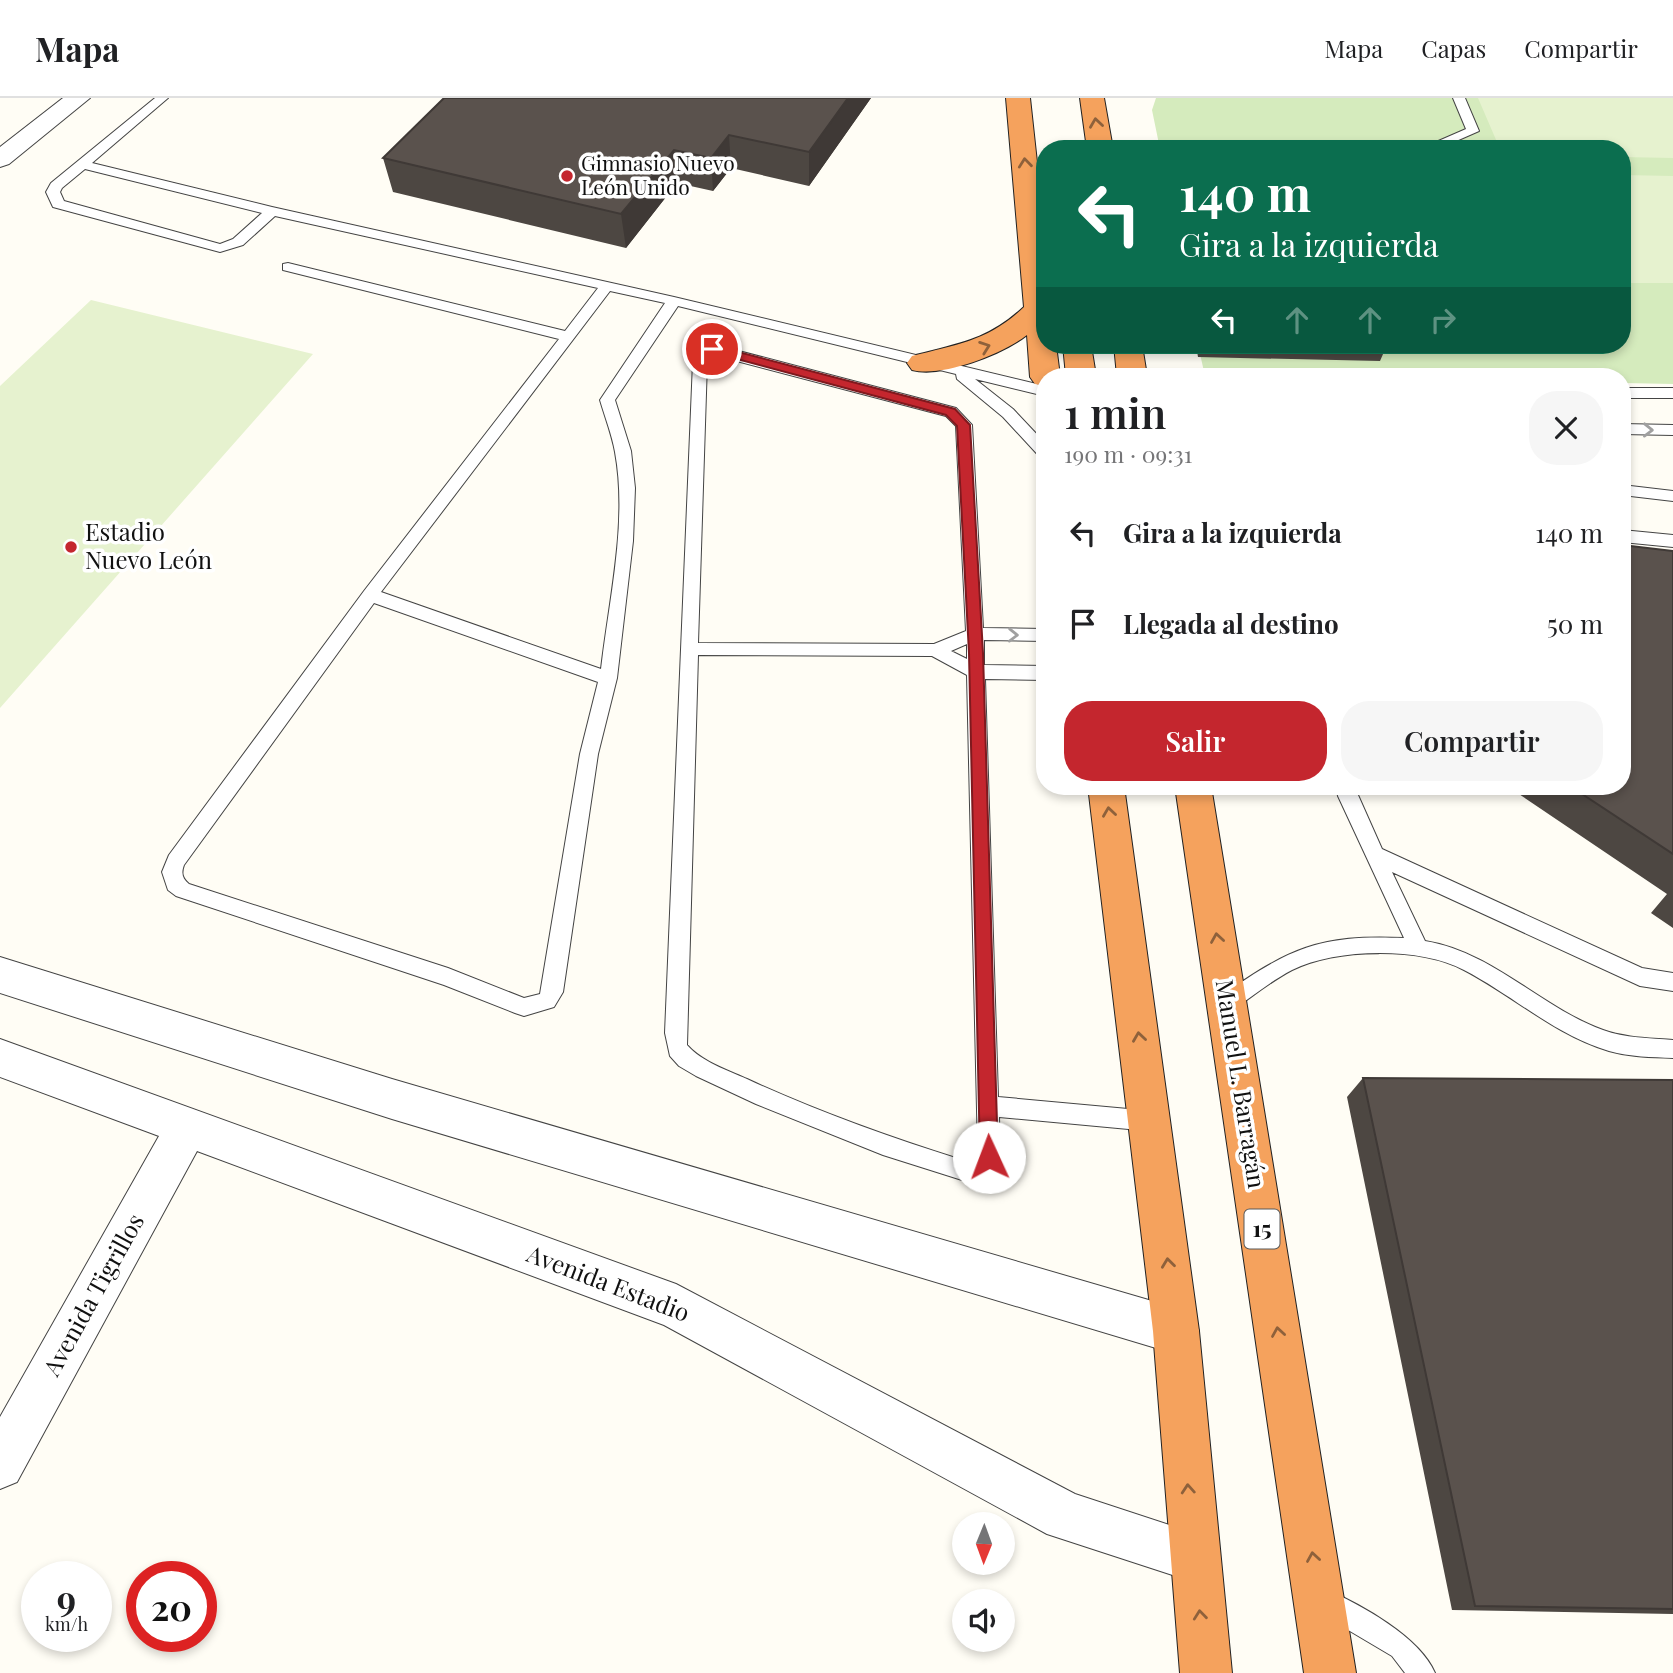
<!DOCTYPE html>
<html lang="es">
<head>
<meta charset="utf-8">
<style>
	:root { --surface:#fff; --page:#f6f6f6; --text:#202124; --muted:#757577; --line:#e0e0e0; --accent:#c4262e }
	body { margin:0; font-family:"Playfair Display",serif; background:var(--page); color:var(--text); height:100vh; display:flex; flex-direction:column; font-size:26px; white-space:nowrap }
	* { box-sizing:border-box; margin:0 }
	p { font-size:23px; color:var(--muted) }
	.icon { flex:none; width:38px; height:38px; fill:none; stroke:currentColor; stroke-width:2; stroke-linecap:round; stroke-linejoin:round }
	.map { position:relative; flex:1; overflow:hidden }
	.sheet { position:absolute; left:1036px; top:270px; width:595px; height:427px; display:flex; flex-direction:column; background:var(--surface); border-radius:28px; box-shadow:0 4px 10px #0003 }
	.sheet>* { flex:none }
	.banner { position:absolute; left:1036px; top:42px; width:595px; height:214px; border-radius:28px; box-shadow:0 4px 10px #0003; background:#0b6e4f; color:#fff; overflow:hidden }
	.needle { width:46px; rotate:181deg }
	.controls { position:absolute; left:952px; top:1414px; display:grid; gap:14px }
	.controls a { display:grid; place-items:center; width:63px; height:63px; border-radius:50%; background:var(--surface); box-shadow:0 4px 10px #0003; font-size:35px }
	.speed { position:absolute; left:21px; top:1463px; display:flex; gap:14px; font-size:35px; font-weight:700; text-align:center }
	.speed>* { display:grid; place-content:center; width:91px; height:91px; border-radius:50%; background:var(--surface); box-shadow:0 4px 10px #0003; line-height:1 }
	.speed small { font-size:18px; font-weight:400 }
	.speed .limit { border:10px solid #d22; background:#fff; color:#111 }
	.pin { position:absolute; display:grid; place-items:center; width:60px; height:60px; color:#fff; margin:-30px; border:4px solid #fff; border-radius:50%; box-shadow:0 2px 7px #0007 }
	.me { position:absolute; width:77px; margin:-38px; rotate:358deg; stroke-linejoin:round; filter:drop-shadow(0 0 5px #0008) }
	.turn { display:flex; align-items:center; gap:24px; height:147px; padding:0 28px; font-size:32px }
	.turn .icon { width:91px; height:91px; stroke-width:2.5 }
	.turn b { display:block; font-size:49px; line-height:60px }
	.lanes { display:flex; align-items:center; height:66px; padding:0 28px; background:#0003; justify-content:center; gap:35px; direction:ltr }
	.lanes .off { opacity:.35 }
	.round { display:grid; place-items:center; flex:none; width:74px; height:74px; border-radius:28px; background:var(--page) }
	.summary { display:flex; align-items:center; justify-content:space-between; height:119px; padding:0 28px }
	h1 { font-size:42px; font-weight:600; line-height:52px }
	.button { display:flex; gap:14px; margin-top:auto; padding:14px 28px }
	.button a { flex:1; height:80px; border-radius:28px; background:var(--accent); color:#fff; font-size:28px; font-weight:600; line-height:80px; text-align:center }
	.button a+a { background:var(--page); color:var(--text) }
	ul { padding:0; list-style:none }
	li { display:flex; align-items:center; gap:21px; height:91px; padding:0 28px }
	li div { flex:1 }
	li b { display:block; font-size:26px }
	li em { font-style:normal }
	header { display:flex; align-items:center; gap:42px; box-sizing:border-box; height:98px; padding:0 35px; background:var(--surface); border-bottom:2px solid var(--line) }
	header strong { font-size:33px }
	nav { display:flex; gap:38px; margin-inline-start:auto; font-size:24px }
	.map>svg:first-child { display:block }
	.green { fill:#d5ebbd }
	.pitch { fill:#e6f2cf }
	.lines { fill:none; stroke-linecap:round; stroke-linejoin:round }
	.lane-casing { stroke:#444; stroke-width:2 }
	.street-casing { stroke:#444; stroke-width:2 }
	.highway-casing { stroke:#222; stroke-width:2 }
	.lane { fill:#fff; fill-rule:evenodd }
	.street { fill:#fff; fill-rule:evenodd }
	.highway { fill:#f5a25d; fill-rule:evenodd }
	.wall { fill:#4d4742 }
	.shaded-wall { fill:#3f3936 }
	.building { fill:#5a524d; stroke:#3f3936; stroke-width:2 }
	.oneway { stroke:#8e613b }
	.oneway2 { stroke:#a0a0a0 }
	.route { fill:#c4262e; stroke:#7f191e; stroke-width:2 }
	.poi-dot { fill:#c4262e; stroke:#fff; stroke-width:2.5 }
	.labels { text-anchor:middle; stroke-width:7; stroke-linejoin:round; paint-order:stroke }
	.far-poi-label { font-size:21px; fill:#111; stroke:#fff; text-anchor:start }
	.shield { fill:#fff; stroke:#585858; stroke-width:2 }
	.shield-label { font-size:23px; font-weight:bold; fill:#111 }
	.poi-label { font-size:24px; fill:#111; stroke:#fff; text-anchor:start }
	.street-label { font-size:24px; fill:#111; stroke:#fff }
</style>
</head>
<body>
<header>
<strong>Mapa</strong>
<nav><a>Mapa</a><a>Capas</a><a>Compartir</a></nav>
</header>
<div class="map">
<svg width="1673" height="1575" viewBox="0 0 1673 1575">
	<rect width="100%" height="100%" fill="#fffdf5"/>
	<path class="green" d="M 1156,0 L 1673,0 L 1673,286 L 1622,285 L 1622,278 L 1205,278 L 1198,247 L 1622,247 L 1622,51 L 1160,51 L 1152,12 Z"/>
	<path class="pitch" d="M 1478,0 L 1673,0 L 1673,60 L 1622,59 L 1622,51 L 1500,51 Z
		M 1622,77 L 1673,78 L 1673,185 L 1622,185 Z
		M 91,202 L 313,256 L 0,610 L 0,288 Z"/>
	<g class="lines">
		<defs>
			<path id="lane" d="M 155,0 L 168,0 L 92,65 L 272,109 L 674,199 L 1045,288 L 1045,298 L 975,281 L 1013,311 L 1045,345 L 1045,360 L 1040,359 L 1003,319 L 957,281 L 956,276 L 678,208 L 615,302 L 631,353 L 635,390 L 633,443 L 617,580 L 598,656 L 563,894 L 554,909 L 524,918 L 515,915 L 444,887 L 176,798 L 168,792 L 162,774 L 169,757 L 364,493 L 559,241 L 283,172 L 283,166 L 288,165 L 565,233 L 598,190 L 275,118 L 243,147 L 220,154 L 53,109 L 46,94 L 51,85 ZM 85,71 L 262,115 L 233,141 L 220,146 L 64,103 L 60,94 L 62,90 ZM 610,193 L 665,205 L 600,302 C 605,319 612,337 615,354 C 628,424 609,501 601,571 L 381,494 ZM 374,505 L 598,584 L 580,656 L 540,896 L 524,900 L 448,870 L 189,786 C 182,780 181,775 184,767 Z
				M 1453,0 L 1465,0 L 1479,33 L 1438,51 L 1420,51 L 1466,31 Z
				M 712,246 L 956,310 L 972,327 L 983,530 L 1045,531 L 1045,543 L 984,542 L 984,567 L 1045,568 L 1045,582 L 985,581 L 998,999 L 1150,1013 L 1158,1016 L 1161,1023 L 1158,1030 L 1150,1033 L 999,1019 L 1000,1059 L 997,1066 L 985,1077 L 962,1082 L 883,1057 L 756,1006 L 696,978 L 679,968 L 670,958 L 665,935 L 693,264 L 699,250 ZM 710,256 L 946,318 L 956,328 L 966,533 L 934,546 L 698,545 L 707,264 ZM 967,546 L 967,561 L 951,553 ZM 698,557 L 932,558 L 967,577 L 978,1055 L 972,1060 L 962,1062 C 889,1039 816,1013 747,981 C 727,972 702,964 687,947 Z
				M 1622,290 L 1673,290 L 1673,300 L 1622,300 Z
				M 1622,326 L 1673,327 L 1673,337 L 1622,336 Z
				M 1622,387 L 1673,393 L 1673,403 L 1622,397 Z
				M 1622,432 L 1673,437 L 1673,449 L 1622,444 Z
				M 1336,688 L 1354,688 L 1382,751 L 1642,870 L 1673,875 L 1673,893 L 1640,888 L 1392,774 L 1425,843 C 1493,854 1540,909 1603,932 C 1625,940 1650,940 1673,942 L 1673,960 C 1652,959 1630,959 1609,953 C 1555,937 1514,898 1464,872 C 1420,849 1337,850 1292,872 C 1271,883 1253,898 1234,911 L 1227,914 L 1220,911 L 1217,905 L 1220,899 C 1288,851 1318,836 1404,840 L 1338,698 Z
				M 1325,1491 C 1360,1506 1420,1539 1435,1575 L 1405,1575 L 1392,1558 L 1316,1513 L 1312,1504 L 1316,1495 Z"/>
			<path id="street" d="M 63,0 L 90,0 L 9,66 L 0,69 L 0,49 Z
				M 0,859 L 392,981 L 1176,1210 L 1192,1217 L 1199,1233 L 1192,1249 L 1176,1256 L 392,1021 L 0,895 Z
				M 0,941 L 676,1186 L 1075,1396 L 1212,1441 L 1219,1459 L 1212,1477 L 1194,1484 L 1047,1436 L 664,1227 L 197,1053 L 17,1384 L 0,1391 L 0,1319 L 159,1038 L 0,979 Z"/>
			<path id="highway" d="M 1006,0 L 1030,0 L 1045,138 L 1045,247 L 1056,247 L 1060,278 L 1045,278 L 1045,288 L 1035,286 L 1030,279 L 1027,237 C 1003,256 942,280 912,272 L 907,265 L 912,258 C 958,246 988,243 1024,209 Z
				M 1080,0 L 1104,0 L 1113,51 L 1087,51 Z
				M 1063,247 L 1091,247 L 1096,278 L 1066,278 Z
				M 1114,247 L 1142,247 L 1147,278 L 1117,278 Z
				M 1088,688 L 1124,688 L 1199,1233 L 1232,1575 L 1180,1575 L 1153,1233 Z
				M 1175,688 L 1211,688 L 1356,1575 L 1304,1575 Z"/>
		</defs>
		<use href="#lane" class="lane-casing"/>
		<use href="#street" class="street-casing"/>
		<use href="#highway" class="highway-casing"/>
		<use href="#lane" class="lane"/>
		<use href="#street" class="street"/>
		<use href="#highway" class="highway"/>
	</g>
	<path class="wall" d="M 871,0 L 809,88 L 731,70 L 713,93 L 677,85 L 626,150 L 393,94 L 383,60 Z
		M 1196,247 L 1387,247 L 1380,263 L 1198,259 Z
		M 1673,453 L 1673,830 L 1651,815 L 1667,796 L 1507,688 L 1622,688 Z
		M 1363,980 L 1673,982 L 1673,1516 L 1452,1512 L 1347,999 Z"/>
	<path class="shaded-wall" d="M 848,0 L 871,0 L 809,88 L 809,54 Z
		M 729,37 L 731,70 L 713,93 L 711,60 Z
		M 674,52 L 677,85 L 626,150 L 621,116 Z"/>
	<path class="building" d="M 444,0 L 848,0 L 809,54 L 729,37 L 711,60 L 674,52 L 621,116 L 383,60 Z
		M 1622,447 L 1673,453 L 1673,756 L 1570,688 L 1622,688 Z
		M 1363,980 L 1673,982 L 1673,1511 L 1475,1508 Z"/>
	<defs><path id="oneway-chevron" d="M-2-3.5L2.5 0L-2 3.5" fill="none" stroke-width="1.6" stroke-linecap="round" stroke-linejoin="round" transform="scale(1.75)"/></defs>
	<g class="oneway">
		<use href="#oneway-chevron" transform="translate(1096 25) rotate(-98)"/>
		<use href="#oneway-chevron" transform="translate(1025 65) rotate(-96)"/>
		<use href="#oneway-chevron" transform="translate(985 249) rotate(-20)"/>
		<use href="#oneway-chevron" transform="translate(1109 714) rotate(-98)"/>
		<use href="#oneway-chevron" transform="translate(1217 840) rotate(-99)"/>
		<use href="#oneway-chevron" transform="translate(1139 939) rotate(-98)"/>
		<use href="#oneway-chevron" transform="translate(1168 1165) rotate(-97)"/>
		<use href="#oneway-chevron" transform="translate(1278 1234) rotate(-99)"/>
		<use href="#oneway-chevron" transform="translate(1188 1391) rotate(-94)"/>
		<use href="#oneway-chevron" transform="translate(1313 1459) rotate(-99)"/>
		<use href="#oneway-chevron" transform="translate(1200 1517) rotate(-96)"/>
	</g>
	<g class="oneway2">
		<use href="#oneway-chevron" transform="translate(1648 332) rotate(1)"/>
		<use href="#oneway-chevron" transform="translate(1013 537) rotate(1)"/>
	</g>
	<path class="route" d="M 712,247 L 955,311 L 970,327 L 983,555 L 998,1059 L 996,1066 L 989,1068 L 983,1066 L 980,1059 L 969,555 L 957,328 L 946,317 L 707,253 L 707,248 Z"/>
	<g class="poi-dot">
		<circle cx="567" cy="78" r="7"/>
		<circle cx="71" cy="449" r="7"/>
	</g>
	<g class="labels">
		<g class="far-poi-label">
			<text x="581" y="73">Gimnasio Nuevo<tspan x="581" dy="24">León Unido</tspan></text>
		</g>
		<rect class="shield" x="1244.5" y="1111.5" width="35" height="39" rx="5"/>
		<g class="shield-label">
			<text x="1262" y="1139">15</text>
		</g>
		<g class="poi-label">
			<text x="85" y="443">Estadio<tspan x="85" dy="28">Nuevo León</tspan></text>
		</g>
		<g class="street-label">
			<text transform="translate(1240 986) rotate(81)" y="8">Manuel L. Barragán</text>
			<text transform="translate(608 1186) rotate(21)" y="8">Avenida Estadio</text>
			<text transform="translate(94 1197) rotate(-61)" y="8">Avenida Tigrillos</text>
		</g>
	</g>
</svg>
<div class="controls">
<a><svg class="needle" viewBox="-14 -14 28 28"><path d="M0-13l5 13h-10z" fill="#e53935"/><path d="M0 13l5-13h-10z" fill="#757577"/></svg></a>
<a><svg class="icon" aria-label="sound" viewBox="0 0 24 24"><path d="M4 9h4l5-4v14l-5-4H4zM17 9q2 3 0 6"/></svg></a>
</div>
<div class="speed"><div>9<small>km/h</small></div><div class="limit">20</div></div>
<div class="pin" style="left:712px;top:251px;background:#d93025"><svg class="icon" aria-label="arrive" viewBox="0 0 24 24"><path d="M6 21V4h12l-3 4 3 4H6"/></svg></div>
<svg class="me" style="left:989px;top:1059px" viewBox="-20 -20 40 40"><circle r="19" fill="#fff"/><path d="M0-13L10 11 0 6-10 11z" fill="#c4262e"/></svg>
<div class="banner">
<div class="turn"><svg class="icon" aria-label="left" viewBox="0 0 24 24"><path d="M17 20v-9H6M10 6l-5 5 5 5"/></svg><div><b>140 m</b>Gira a la izquierda</div></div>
<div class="lanes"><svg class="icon" aria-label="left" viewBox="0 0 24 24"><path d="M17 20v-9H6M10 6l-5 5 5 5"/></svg><svg class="icon off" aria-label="ahead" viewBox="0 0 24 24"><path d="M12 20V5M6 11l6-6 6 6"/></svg><svg class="icon off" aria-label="ahead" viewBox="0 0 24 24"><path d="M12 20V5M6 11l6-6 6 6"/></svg><svg class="icon off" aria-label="right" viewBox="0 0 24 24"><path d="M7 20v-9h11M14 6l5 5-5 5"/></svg></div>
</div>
<section class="sheet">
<div class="summary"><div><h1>1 min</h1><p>190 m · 09:31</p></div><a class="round"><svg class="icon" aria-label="close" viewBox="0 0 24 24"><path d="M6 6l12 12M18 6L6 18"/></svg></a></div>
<ul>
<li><svg class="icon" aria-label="left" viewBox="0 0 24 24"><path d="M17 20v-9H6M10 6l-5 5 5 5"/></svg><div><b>Gira a la izquierda</b></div><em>140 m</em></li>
<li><svg class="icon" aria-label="arrive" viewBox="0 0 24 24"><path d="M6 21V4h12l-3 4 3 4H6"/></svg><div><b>Llegada al destino</b></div><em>50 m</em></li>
</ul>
<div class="button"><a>Salir</a><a>Compartir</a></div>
</section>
</div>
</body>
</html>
